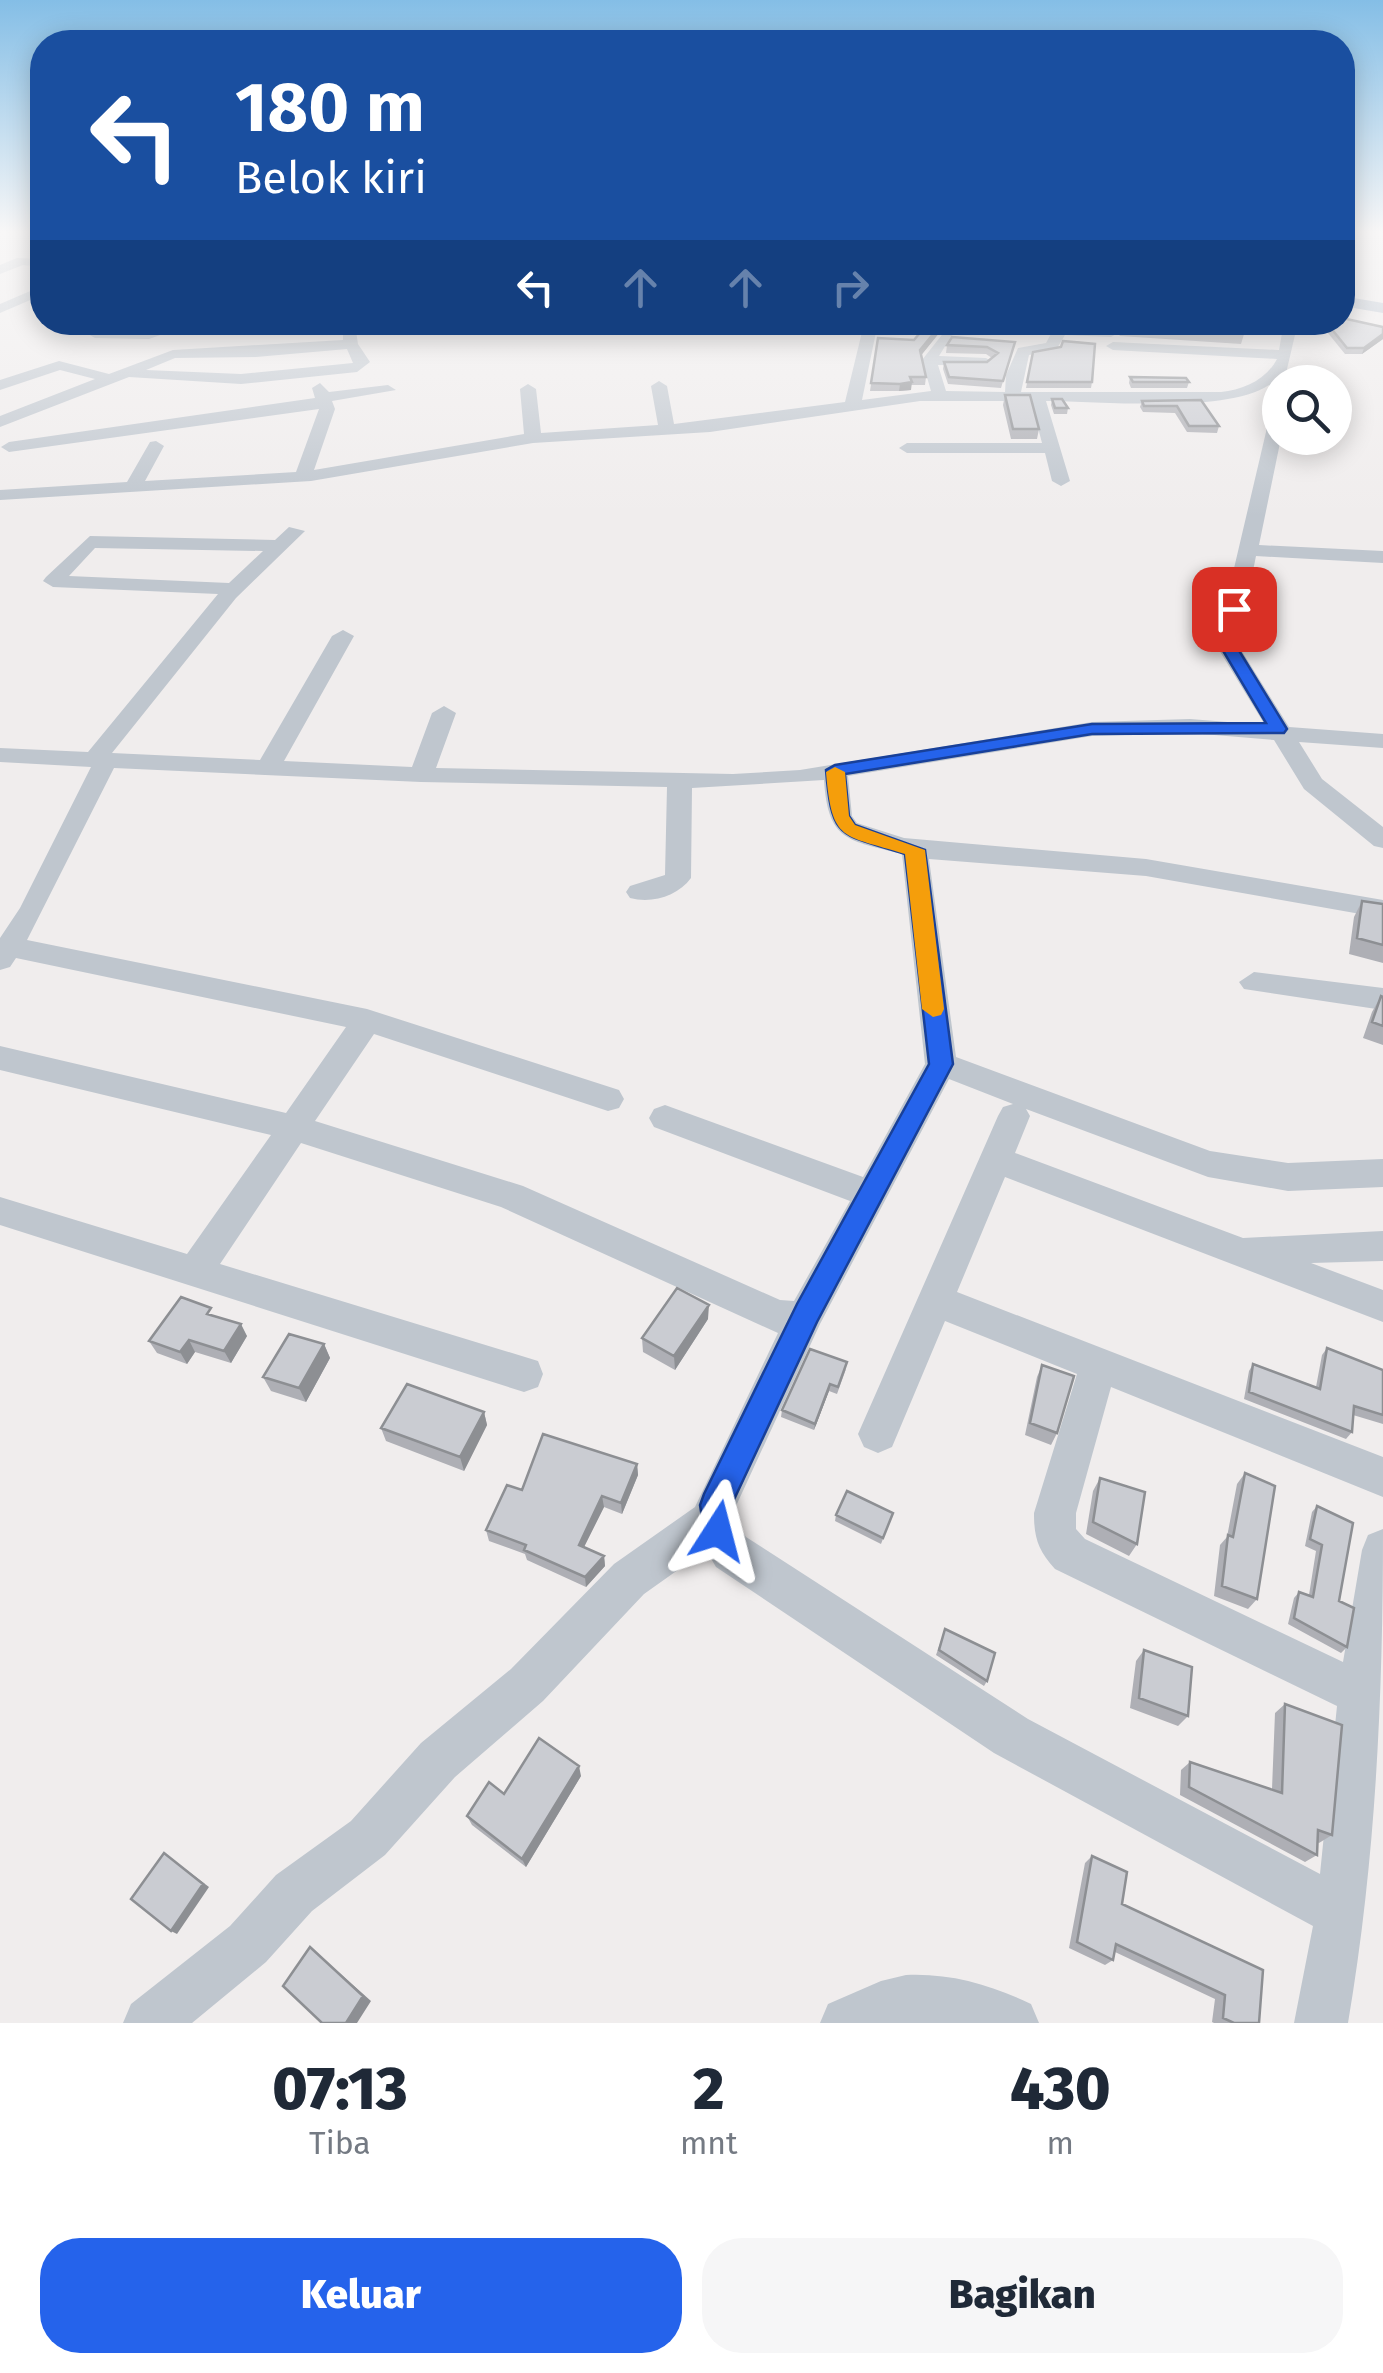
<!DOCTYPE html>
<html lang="id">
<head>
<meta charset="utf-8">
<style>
	:root { --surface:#fff; --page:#f6f6f7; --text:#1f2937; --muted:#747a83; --accent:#2563eb }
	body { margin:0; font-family:"Fira Sans",sans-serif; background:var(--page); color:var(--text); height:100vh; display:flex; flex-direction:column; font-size:38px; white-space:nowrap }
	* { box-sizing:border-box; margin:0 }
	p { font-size:32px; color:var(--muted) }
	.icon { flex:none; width:55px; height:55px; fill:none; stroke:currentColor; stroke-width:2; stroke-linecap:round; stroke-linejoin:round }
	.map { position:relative; height:2023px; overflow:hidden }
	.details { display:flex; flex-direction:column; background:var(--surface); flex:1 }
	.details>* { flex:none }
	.hud { position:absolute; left:30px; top:30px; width:1325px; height:305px; border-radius:40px; box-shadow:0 5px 25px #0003; background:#1a4fa0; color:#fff; overflow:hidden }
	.fabs { position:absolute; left:1262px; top:365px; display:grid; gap:20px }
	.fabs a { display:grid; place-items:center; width:90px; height:90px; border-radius:50%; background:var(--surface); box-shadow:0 5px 25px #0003; font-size:50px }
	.pin { position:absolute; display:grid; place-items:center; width:85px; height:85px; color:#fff; margin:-42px; border-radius:20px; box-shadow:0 5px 15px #0006 }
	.me { position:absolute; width:110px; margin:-55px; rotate:9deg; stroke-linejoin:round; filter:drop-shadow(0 0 8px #0008) }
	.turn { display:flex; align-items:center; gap:35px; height:210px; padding:0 40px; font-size:45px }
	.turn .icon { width:130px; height:130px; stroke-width:2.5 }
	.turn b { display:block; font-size:70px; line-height:85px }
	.lanes { display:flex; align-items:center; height:95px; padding:0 40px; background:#0003; justify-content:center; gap:50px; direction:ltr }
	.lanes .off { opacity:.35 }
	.eta { display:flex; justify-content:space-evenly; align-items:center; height:170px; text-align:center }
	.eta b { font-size:60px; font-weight:800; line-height:70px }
	.primary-button { display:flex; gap:20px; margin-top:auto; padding:20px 40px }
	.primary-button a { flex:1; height:115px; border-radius:40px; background:var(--accent); color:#fff; font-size:40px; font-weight:800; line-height:115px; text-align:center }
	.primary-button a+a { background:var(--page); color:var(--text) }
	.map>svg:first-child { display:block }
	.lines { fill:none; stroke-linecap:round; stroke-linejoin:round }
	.minor { fill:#bfc6ce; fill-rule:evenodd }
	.major { fill:#afbbca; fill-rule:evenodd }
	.wall { fill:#aeafb5 }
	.shaded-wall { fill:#8d8f93 }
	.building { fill:#caccd2; stroke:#8d8f93; stroke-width:2.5 }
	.route { fill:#2563eb; stroke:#184099; stroke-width:2.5 }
	.slow { fill:#f59e0b }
</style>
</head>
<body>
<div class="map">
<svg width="1383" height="2023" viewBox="0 0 1383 2023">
	<rect width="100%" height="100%" fill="#f0eded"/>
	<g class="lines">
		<path class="minor" d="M 17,258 L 42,259 L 42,267 L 23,265 L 0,274 L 0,265 Z
			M 42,286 L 42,295 L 0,313 L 0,304 Z
			M 174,322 L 197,322 L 149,339 L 95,338 L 88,334 L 95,330 L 148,331 Z
			M 233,322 L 342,330 L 349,322 L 364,322 L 356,331 L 358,344 L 370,362 L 357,372 L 241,384 L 129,377 L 0,427 L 0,416 L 95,379 L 60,370 L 0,390 L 0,380 L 59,361 L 109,374 L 173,350 L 343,340 L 343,335 ZM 347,349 L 353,363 L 241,374 L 146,370 L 175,358 L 256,357 Z
			M 1284,322 L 1298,322 L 1284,382 L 1280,382 L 1281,438 L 1259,545 L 1383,551 L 1383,563 L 1256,556 L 1238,645 L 1289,727 L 1383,734 L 1383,748 L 1299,742 L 1322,779 L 1383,827 L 1383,848 L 1374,846 L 1304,789 L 1274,740 L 1190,733 L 1092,736 L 848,776 L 852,816 L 857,823 L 904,838 L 1146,859 L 1383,900 L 1383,918 L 1146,876 L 929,859 L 956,1057 L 1210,1151 L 1288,1163 L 1383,1159 L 1383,1187 L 1288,1191 L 1208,1177 L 1026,1109 L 1030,1116 L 1015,1153 L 1243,1238 L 1383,1231 L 1383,1261 L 1311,1263 L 1383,1290 L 1383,1322 L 1005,1177 L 957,1292 L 1383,1457 L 1383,1497 L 1111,1387 L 1076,1513 L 1076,1529 L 1085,1539 L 1343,1662 L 1362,1550 L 1368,1535 L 1383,1529 C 1383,1695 1376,1858 1348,2023 L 1294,2023 L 1313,1926 L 994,1753 L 716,1567 L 706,1550 L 644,1594 L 543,1701 L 455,1777 L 385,1855 L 312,1911 L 266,1962 L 192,2023 L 123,2023 L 131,2004 L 230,1926 L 276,1875 L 351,1821 L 421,1743 L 511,1669 L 614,1564 L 695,1507 L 778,1333 L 501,1207 L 301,1143 L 220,1264 L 538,1361 L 543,1374 L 538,1387 L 524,1392 L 0,1225 L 0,1197 L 187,1254 L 271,1135 L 0,1070 L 0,1046 L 286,1113 L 346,1027 L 16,958 L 10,967 L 0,970 L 0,938 L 20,908 L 91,767 L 0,762 L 0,748 L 88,752 L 218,594 L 53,587 L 43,581 L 46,577 L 90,536 L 275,540 L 289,527 L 305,531 L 236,598 L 112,753 L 260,760 L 332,636 L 343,630 L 354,636 L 284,761 L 412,767 L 432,713 L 444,706 L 456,713 L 436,768 L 733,774 L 800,770 L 1092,722 L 1190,719 L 1265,725 L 1216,645 L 1266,432 L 1269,385 C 1225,414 1103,401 1046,401 L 1070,481 L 1061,486 L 1052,481 L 1045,453 L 907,453 L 899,448 L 907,443 L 1042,443 L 1031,401 L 920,401 L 710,432 L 533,443 L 311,481 L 0,500 L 0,490 L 127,482 L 150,442 L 156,441 L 164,446 L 145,481 L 296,472 L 319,409 L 9,452 L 1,447 L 9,442 L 315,398 L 312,388 L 320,383 L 329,392 L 388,385 L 396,390 L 332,401 L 335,409 L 314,470 L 524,434 L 520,389 L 528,384 L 536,389 L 541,433 L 658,425 L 651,386 L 659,381 L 667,386 L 674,424 L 845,402 L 862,332 L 869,328 L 876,332 L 862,400 L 931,391 L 922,360 L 945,331 L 952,335 L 939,356 L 986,358 L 993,362 L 986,366 L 938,365 L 946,391 L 1005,392 L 1006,375 L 1018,348 L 1046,343 L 1053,330 L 1111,329 L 1118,333 L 1111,337 L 1065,335 L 1056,350 L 1029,355 L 1021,392 L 1221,392 C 1243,390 1266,380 1277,359 L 1113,350 L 1106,346 L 1113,342 L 1279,350 ZM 95,548 L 263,551 L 229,583 L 69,576 ZM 114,768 L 421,782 L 667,787 L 665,875 L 630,886 L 626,892 L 630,898 C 652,904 678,896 691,878 L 692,788 L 824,780 C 828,842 848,840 902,854 L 925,1064 L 863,1177 L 665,1105 L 654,1109 L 649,1118 L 654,1127 L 850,1201 L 794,1301 L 780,1300 L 523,1186 L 315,1121 L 374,1034 L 608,1111 L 619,1108 L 624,1099 L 619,1090 L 367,1009 L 27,940 ZM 949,1079 L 1013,1104 L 1003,1107 L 998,1116 L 858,1434 L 864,1447 L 878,1453 L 892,1447 L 945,1321 L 1077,1374 L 1034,1513 C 1034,1538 1038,1550 1055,1569 L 1337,1706 L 1320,1874 L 1028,1719 L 746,1537 L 738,1525 L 736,1506 L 820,1324 Z
			M 1254,972 L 1383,988 L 1383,1010 L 1244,989 L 1239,982 Z
			M 906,1975 C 951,1973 991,1985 1031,2004 L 1039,2023 L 820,2023 L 828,2004 L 881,1981 Z"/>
		<path class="major" d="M 1342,296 L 1383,303 L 1383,313 L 1342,306 Z"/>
	</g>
	<path class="wall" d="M 929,322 L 967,322 L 954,332 L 944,327 L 921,355 L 926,377 L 925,385 L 911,385 L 911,390 L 899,391 L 870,391 L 878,338 L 914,340 Z
		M 1113,322 L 1245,322 L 1245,331 L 1241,344 L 1120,336 L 1113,326 Z
		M 1319,322 L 1342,322 L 1383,327 L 1383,339 L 1362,354 L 1345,354 Z
		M 1015,342 L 1001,388 L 948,384 L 943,369 L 944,362 L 987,362 L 992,358 L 986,354 L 946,353 L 947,345 Z
		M 1033,352 L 1092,382 L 1091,388 L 1026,388 Z
		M 1130,377 L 1189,382 L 1187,388 L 1131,388 L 1129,383 Z
		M 1005,395 L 1039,429 L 1037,439 L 1011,439 L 1003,405 Z
		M 1052,399 L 1068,408 L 1067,414 L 1054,414 L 1051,405 Z
		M 1201,400 L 1219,426 L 1217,433 L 1187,432 L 1175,413 L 1143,412 L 1140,407 L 1142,401 Z
		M 1362,901 L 1383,904 L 1383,963 L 1349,954 L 1354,917 Z
		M 1381,996 L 1383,997 L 1383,1045 L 1363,1038 L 1372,1012 Z
		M 216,1317 L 247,1336 L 231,1363 L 195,1352 L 187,1364 L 157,1353 L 149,1341 Z
		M 708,1319 L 675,1370 L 643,1352 L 642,1338 Z
		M 324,1344 L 330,1358 L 306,1402 L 271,1391 L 263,1377 Z
		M 1327,1348 L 1383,1370 L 1383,1424 L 1353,1415 L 1352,1432 L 1346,1439 L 1244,1399 L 1249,1371 L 1253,1364 L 1316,1387 L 1322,1355 Z
		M 1042,1365 L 1057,1433 L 1051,1445 L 1025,1435 L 1037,1377 Z
		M 846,1369 L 837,1394 L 829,1391 L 814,1430 L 781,1417 L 782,1410 Z
		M 484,1412 L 487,1425 L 464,1471 L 386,1441 L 381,1428 Z
		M 637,1464 L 638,1475 L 622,1514 L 604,1507 L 584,1547 L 604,1556 L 605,1566 L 586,1587 L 527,1560 L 525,1554 L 489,1541 L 486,1530 L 522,1490 Z
		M 1245,1473 L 1257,1599 L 1248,1609 L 1214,1596 L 1220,1545 L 1227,1537 L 1237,1484 Z
		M 1100,1478 L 1137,1544 L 1129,1556 L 1086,1534 L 1093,1491 Z
		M 1317,1506 L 1339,1601 L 1347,1647 L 1341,1653 L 1288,1624 L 1294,1598 L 1299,1592 L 1309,1595 L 1316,1551 L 1305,1546 L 1312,1512 Z
		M 893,1513 L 881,1544 L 835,1521 L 836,1515 Z
		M 943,1635 L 987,1681 L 984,1686 L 936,1655 Z
		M 1144,1650 L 1188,1716 L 1178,1726 L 1130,1708 L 1136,1661 Z
		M 1285,1704 L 1332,1835 L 1319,1843 L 1317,1842 L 1317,1855 L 1305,1862 L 1180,1795 L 1181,1770 L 1190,1762 L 1272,1789 L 1275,1713 Z
		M 581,1776 L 526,1867 L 472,1825 L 467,1816 L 504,1794 Z
		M 1092,1856 L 1122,1904 L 1259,2023 L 1214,2023 L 1212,2022 L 1215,1999 L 1115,1952 L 1113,1960 L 1105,1965 L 1069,1948 L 1085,1863 Z"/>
	<path class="shaded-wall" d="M 943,322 L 945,322 L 944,327 L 919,358 L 920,350 Z
		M 957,322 L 967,322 L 954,332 L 955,324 Z
		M 1383,334 L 1383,339 L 1362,354 L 1364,348 Z
		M 912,382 L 911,390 L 899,391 L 900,384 Z
		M 709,1305 L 708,1319 L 675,1370 L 674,1356 Z
		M 241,1324 L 247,1336 L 231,1363 L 224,1351 Z
		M 189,1340 L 195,1352 L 187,1364 L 180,1352 Z
		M 324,1344 L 330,1358 L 306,1402 L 299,1388 Z
		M 830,1384 L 829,1391 L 814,1430 L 815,1424 Z
		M 484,1412 L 487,1425 L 464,1471 L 460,1457 Z
		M 637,1464 L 638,1475 L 622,1514 L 621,1503 Z
		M 602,1496 L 604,1507 L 580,1555 L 579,1545 Z
		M 604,1556 L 605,1566 L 586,1587 L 585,1577 Z
		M 579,1766 L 581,1776 L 526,1867 L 522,1859 Z
		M 164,1853 L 209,1887 L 177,1934 L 171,1931 Z
		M 310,1947 L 371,2001 L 357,2023 L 346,2023 Z"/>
	<path class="building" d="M 1342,318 L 1383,327 L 1383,334 L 1364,348 L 1347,348 L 1326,322 L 1342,322 Z
		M 929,322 L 943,322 L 920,350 L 926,377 L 910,377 L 912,382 L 900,384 L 871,383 L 878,338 L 914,340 Z
		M 1124,322 L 1245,322 L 1245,331 Z
		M 952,337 L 1015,342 L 1003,381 L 949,377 L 944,362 L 987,362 L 998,353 L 987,347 L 947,345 Z
		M 1063,341 L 1095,344 L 1092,382 L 1027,382 L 1033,352 L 1061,347 Z
		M 1130,377 L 1186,378 L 1189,382 L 1133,382 Z
		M 1005,395 L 1030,395 L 1039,429 L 1013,429 Z
		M 1052,399 L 1062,399 L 1068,408 L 1055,408 Z
		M 1201,400 L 1219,426 L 1189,426 L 1177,406 L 1144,406 L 1142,401 Z
		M 1362,901 L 1383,904 L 1383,945 L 1357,938 Z
		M 1381,996 L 1383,997 L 1383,1026 L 1372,1022 Z
		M 677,1288 L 709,1305 L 674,1356 L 642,1338 Z
		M 181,1297 L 211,1308 L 207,1314 L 241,1324 L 224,1351 L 189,1340 L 180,1352 L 149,1341 Z
		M 289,1334 L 324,1344 L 299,1388 L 263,1377 Z
		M 1327,1348 L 1383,1370 L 1383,1415 L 1354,1406 L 1352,1432 L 1249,1392 L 1253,1364 L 1320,1389 Z
		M 810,1349 L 847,1362 L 838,1387 L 830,1384 L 815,1424 L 782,1410 Z
		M 1042,1365 L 1074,1376 L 1057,1433 L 1030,1423 Z
		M 407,1384 L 484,1412 L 460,1457 L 381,1428 Z
		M 543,1434 L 637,1464 L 621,1503 L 602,1496 L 579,1545 L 604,1556 L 585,1577 L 524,1550 L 526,1545 L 486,1530 L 507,1485 L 522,1490 Z
		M 1245,1473 L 1275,1486 L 1257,1599 L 1222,1586 L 1228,1535 L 1233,1537 Z
		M 1100,1478 L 1145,1492 L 1137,1544 L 1093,1522 Z
		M 847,1491 L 893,1513 L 883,1538 L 836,1515 Z
		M 1317,1506 L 1353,1523 L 1339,1601 L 1354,1608 L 1347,1647 L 1294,1618 L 1299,1592 L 1313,1597 L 1322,1545 L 1310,1539 Z
		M 945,1629 L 995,1653 L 987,1681 L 939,1650 Z
		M 1144,1650 L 1192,1667 L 1188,1716 L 1139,1698 Z
		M 1285,1704 L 1342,1725 L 1332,1835 L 1318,1830 L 1317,1855 L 1189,1787 L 1190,1762 L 1282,1793 Z
		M 539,1738 L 579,1766 L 522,1859 L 467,1816 L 489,1782 L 504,1794 Z
		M 164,1853 L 203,1884 L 171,1931 L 131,1899 Z
		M 1092,1856 L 1127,1872 L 1122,1904 L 1263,1970 L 1259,2023 L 1234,2023 L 1223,2018 L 1225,1995 L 1116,1944 L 1113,1960 L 1077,1942 Z
		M 310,1947 L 363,1996 L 346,2023 L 322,2023 L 283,1986 Z"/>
	<linearGradient id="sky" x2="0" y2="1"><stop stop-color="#84bee6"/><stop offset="0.45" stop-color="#f8f7f7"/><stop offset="1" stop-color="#f8f7f7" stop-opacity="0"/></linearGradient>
	<rect width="1383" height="516" fill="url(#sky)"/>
	<path class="route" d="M 1234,605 L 1242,609 L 1235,644 L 1287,729 L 1284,733 L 1092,734 L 845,774 L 849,816 L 855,825 L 925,850 L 953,1064 L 817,1322 L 731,1506 L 734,1531 L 729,1542 L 718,1547 L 706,1542 L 700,1505 L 704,1494 L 797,1304 L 929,1064 L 905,854 C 841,833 832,843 826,770 L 835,765 L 1092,724 L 1266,723 L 1219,644 L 1226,609 Z"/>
	<path class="slow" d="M 835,767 L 845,772 L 849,816 L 855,825 L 925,850 L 944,1009 L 941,1015 L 933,1017 L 922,1009 L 905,854 C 842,834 832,843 826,772 Z"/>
</svg>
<div class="fabs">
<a><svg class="icon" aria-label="search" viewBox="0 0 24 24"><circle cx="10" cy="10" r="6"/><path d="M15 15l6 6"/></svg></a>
</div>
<div class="pin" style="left:1234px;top:609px;background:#d93025"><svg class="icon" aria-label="arrive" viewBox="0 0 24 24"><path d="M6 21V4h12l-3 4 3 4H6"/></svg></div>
<svg class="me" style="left:718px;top:1531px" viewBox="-20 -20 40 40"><path d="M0-17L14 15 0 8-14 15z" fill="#2563eb" stroke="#fff" stroke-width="4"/></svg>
<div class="hud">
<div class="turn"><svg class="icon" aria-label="left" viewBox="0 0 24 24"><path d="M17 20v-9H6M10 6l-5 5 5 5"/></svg><div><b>180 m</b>Belok kiri</div></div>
<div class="lanes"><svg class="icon" aria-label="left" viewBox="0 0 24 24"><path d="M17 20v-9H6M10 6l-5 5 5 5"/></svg><svg class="icon off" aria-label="ahead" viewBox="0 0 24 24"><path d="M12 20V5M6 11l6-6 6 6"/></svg><svg class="icon off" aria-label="ahead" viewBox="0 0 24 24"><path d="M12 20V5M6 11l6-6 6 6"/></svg><svg class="icon off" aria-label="right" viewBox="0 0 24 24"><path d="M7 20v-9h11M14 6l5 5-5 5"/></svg></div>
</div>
</div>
<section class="details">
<div class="eta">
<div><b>07:13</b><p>Tiba</p></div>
<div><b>2</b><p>mnt</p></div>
<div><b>430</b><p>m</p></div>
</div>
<div class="primary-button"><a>Keluar</a><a>Bagikan</a></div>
</section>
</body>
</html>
